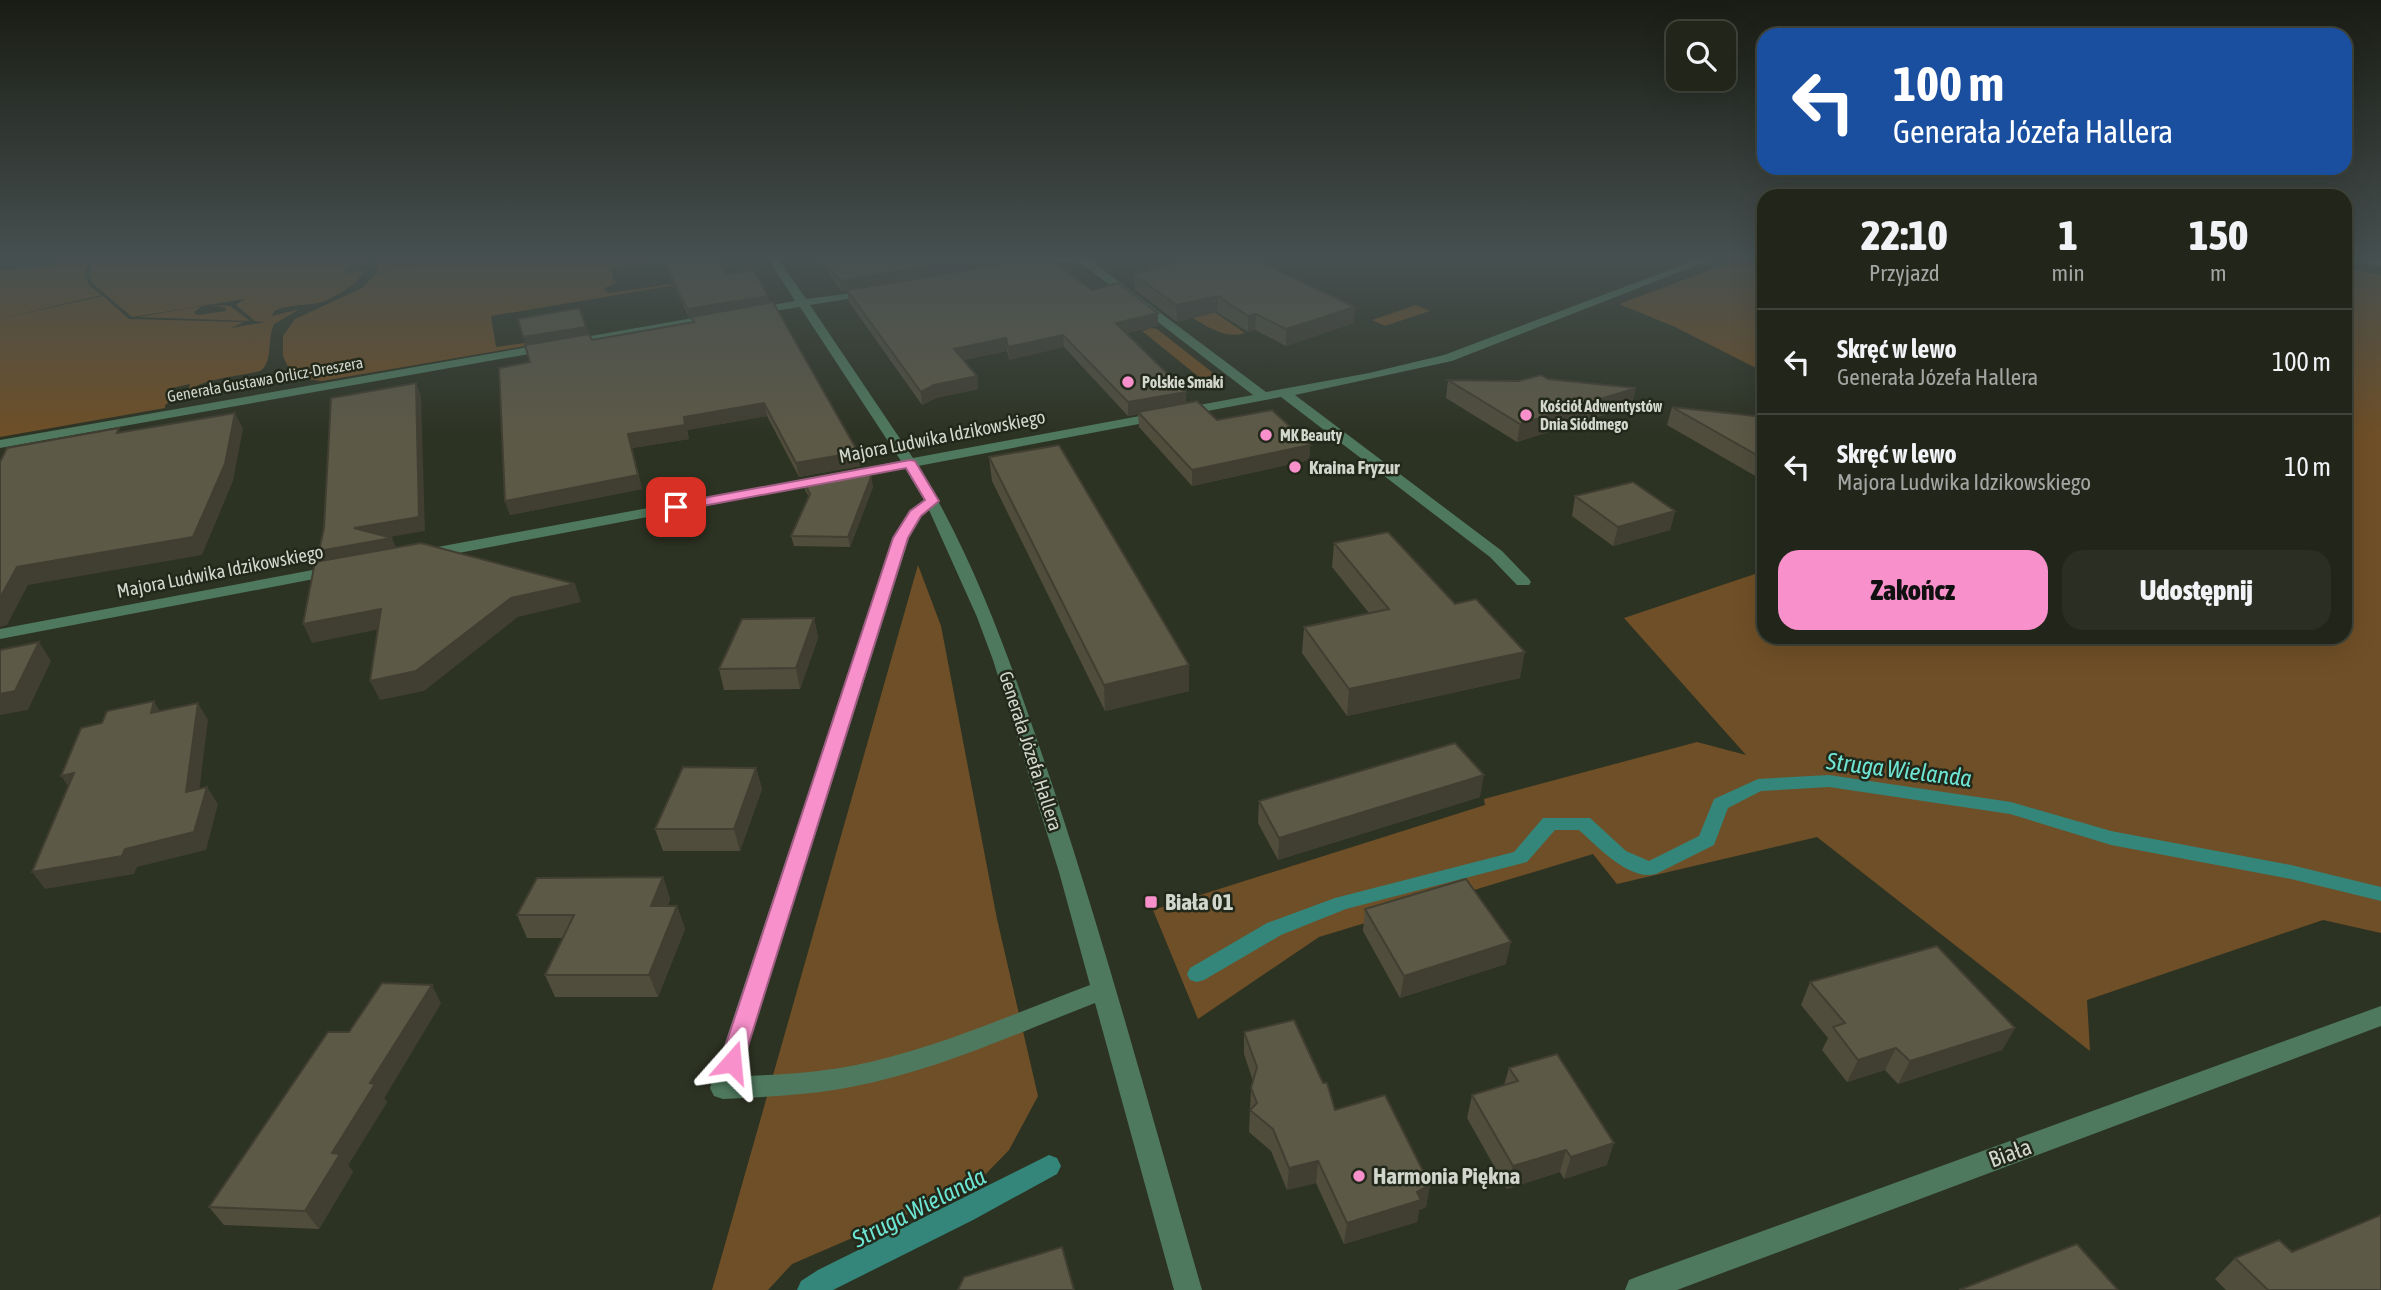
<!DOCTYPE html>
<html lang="pl">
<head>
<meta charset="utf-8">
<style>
	:root { --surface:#22261a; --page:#2a2e23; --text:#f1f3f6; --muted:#a2a5a2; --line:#3f4339; --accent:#f890cb }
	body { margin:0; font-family:"Asap Condensed",sans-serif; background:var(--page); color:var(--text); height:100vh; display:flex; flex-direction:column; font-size:26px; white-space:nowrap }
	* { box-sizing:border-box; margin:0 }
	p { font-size:23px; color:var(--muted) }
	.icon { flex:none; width:38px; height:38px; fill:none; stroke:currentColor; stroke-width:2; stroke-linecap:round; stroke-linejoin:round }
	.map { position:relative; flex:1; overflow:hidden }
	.drawer { position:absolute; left:1757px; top:189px; width:595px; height:455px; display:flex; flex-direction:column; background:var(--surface); border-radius:21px; box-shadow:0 7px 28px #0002,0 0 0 2px var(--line) }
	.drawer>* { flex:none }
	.hud { position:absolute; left:1757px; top:28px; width:595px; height:147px; border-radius:21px; box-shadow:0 7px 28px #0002,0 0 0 2px var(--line); background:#1a4fa0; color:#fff; overflow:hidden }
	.fabs { position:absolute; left:1666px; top:21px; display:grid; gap:14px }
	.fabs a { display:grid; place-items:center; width:70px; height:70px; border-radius:14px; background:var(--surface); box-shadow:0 7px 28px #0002,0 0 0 2px var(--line); font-size:35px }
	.pin { position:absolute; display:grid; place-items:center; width:60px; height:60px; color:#fff; margin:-30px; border-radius:14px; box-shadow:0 4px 10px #0006 }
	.me { position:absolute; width:77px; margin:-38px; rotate:18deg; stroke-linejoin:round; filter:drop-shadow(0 0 5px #0008) }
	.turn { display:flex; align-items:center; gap:24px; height:147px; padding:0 21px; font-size:32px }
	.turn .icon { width:91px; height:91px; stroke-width:2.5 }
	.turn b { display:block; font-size:49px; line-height:60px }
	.eta { display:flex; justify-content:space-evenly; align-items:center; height:119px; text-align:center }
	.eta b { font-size:42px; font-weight:800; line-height:49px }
	.action { display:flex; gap:14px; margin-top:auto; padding:14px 21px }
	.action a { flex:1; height:80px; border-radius:21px; background:var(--accent); color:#111; font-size:28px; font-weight:800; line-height:80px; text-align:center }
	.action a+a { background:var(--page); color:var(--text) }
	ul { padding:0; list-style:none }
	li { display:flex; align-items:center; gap:21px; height:105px; padding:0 21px; border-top:2px solid var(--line) }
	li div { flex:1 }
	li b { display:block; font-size:26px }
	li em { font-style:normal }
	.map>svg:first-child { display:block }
	.green { fill:#6f4f27; fill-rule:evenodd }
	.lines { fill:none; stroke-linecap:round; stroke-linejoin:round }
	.stream { fill:#34867b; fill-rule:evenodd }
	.minor { fill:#4f795e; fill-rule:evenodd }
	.wall { fill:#504d3d }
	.shaded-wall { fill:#413e32 }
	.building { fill:#5d5947; stroke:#413e32; stroke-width:2 }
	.route { fill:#f890cb; stroke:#a15e84; stroke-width:2 }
	.poi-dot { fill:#f890cb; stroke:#23291a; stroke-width:2.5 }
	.labels { text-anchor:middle; stroke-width:5; stroke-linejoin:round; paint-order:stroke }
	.far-street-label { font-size:16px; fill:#d2d6cc; stroke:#23291a }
	.far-poi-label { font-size:16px; font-weight:bold; fill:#d2d6cc; stroke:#23291a; text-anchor:start }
	.street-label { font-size:19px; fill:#d2d6cc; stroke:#23291a }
	.poi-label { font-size:19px; font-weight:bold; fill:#d2d6cc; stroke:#23291a; text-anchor:start }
	.near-poi-label { font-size:23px; font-weight:bold; fill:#d2d6cc; stroke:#23291a; text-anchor:start }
	.near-street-label { font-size:23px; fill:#d2d6cc; stroke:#23291a }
	.near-water-label { font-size:24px; font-style:italic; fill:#6ee5d4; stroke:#23291a }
</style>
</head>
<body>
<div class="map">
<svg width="2381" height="1290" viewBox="0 0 2381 1290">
	<rect width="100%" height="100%" fill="#2d3323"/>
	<path class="green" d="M 103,257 L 366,257 L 368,263 L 355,264 L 345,270 L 346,273 L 366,270 C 356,284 339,297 318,303 C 303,306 289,304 274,311 L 272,316 L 300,309 L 274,324 C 267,339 273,364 260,371 C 242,376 198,379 188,392 L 190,384 L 172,388 L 176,393 L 173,400 L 165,405 L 165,408 L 0,437 L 0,270 L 54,265 L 52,263 ZM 88,261 L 92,263 L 89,275 L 92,283 L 132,317 L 245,299 L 236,305 L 255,321 L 265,322 L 231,328 L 244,322 L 129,319 L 103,296 L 3,318 L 102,295 L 88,284 L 85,272 L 89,265 L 85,262 Z
		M 378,257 L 683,257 L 611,269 L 613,279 L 617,282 L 603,289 L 609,293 L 753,272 L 491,316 L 496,347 L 532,342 L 526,346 L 322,381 L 298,378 L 287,365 L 283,356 L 283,336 L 295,319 L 362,288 L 377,273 L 430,259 L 377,272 Z
		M 1745,257 L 1764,257 L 1764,372 L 1675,327 L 1619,304 Z
		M 2345,267 L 2381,275 L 2381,933 L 2323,920 L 2087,1000 L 2090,1051 L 1817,837 L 1617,884 L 1593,854 L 1319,937 L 1198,1019 L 1153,910 L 1485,805 L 1484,799 L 1697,742 L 1746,755 L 1624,618 L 1764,571 L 1764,637 L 2345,637 Z
		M 212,305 L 230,306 L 250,321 L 138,317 L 202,306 L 194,312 L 197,315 L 226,311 L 226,308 Z
		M 1416,305 L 1430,311 L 1385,326 L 1372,320 Z
		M 1210,309 L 1245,333 C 1226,340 1203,325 1187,314 Z
		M 1151,328 L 1157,329 L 1217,376 L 1199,377 L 1142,331 Z
		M 918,565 L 941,626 L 997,919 L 1038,1096 L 1009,1150 L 975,1185 L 792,1264 L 768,1290 L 712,1290 Z"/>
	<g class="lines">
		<path class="stream" d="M 1829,775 L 2011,802 L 2111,831 L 2291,865 L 2381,887 L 2381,901 L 2291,879 L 2111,845 L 2010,814 L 1829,787 L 1761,791 L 1728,808 L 1714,845 L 1656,874 C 1630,882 1596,845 1579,830 L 1555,830 L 1527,862 L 1346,909 L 1281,935 L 1204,980 L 1197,982 L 1190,980 L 1187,974 L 1190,968 L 1267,923 L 1335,898 L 1514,852 L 1543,818 L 1590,818 L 1626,851 L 1649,861 L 1699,836 L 1714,799 L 1758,779 Z
			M 1049,1155 L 1057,1158 L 1061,1166 L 1057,1174 L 973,1220 L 833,1290 L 797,1290 L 801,1281 L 818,1270 Z"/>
		<path class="minor" d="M 767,257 L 777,257 L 806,299 L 876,290 L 876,294 L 872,295 L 810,305 L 913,458 L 1253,395 L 1077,260 L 1030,267 L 1026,266 L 1026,262 L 1056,257 L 1086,257 L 1266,392 L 1369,373 L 1444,355 L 1704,257 L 1718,257 L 1452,361 L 1295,395 L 1502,551 L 1529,579 L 1531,582 L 1529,585 L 1517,585 L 1490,557 L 1281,397 L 918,466 C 980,568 1017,680 1055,793 C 1109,957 1154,1124 1202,1290 L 1174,1290 L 1095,1003 C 1015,1034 936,1071 851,1087 C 809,1095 766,1097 723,1099 L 714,1096 L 710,1088 L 893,538 L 910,510 L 924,500 L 905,468 L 427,559 L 419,554 L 427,549 L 901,461 L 800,307 L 754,314 L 748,311 L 754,308 L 795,301 ZM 929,510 L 977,617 L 993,660 L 1059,872 L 1090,985 C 1012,1014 934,1050 851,1066 C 814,1073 777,1075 739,1076 L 909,538 L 921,516 Z
			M 2345,257 L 2381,260 L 2381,266 L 2345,260 Z
			M 716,314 L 720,316 L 720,320 L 0,448 L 0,440 Z
			M 334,566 L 342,571 L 340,574 L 0,639 L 0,629 Z
			M 2381,1006 L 2381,1026 L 1677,1290 L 1625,1290 L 1629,1280 L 1639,1276 Z"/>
	</g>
	<path class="wall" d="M 817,257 L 1036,257 L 1036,258 L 1092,290 L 1158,313 L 1158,326 L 1127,333 L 1186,392 L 1186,403 L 1217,420 L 1310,445 L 1309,460 L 1192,486 L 1139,427 L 1138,414 L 1128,416 L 1064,347 L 1009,360 L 1007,351 L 963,360 L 977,376 L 978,389 L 936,398 L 922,405 L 849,302 L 847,290 L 841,291 Z
		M 663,259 L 726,274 L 770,303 L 858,452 L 860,466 L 799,477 L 767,416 L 687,430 L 689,439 L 632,448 L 642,489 L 510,515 L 505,501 L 530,362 L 586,327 L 592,340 L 693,322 L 692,317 L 689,318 L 665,267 Z
		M 1134,274 L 1354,323 L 1286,346 L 1255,330 L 1248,332 L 1217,312 L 1177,322 L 1135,290 Z
		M 1548,379 L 1632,406 L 1517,442 L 1446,398 L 1448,380 L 1518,381 Z
		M 1672,407 L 1764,417 L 1764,481 L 1667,425 Z
		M 989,457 L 1189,691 L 1105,711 L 992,481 Z
		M 871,477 L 873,487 L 850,547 L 794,546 L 791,536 L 809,497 L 805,490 L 803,480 Z
		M 1575,496 L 1675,511 L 1670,530 L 1613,546 L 1572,516 Z
		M 1334,543 L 1455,604 L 1520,678 L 1347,716 L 1302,653 L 1304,627 L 1369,613 L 1332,567 Z
		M 814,618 L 818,638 L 800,689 L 724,690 L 719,669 Z
		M 756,768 L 762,789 L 740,851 L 663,851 L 655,829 Z
		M 1480,797 L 1278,860 L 1258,823 L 1259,801 Z
		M 663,877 L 670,899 L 668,906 L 677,906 L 685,929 L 658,997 L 555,997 L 545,975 L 563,938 L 527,938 L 517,915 Z
		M 1365,909 L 1506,964 L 1400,998 L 1363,931 Z
		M 1810,982 L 2015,1028 L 2002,1050 L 1898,1084 L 1885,1070 L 1847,1082 L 1822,1050 L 1828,1038 L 1801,1005 Z
		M 441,1003 L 384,1098 L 387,1102 L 348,1165 L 353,1172 L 319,1229 L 224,1225 L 209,1207 L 349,1032 Z
		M 1244,1032 L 1335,1110 L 1430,1185 L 1426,1207 L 1419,1210 L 1417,1222 L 1344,1244 L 1316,1183 L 1287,1190 L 1271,1151 L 1249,1132 L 1251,1088 L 1253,1081 L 1244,1054 Z
		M 1509,1068 L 1607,1165 L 1564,1179 L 1560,1172 L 1507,1189 L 1467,1118 L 1472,1095 L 1504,1085 Z
		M 2292,1252 L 2381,1290 L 2226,1290 L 2215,1279 L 2235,1258 Z"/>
	<path class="shaded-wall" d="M 981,257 L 1036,257 L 1036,258 L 841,291 L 840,281 Z
		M 768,296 L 770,304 L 689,318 L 687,309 Z
		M 1218,296 L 1217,312 L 1177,322 L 1176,305 Z
		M 1355,307 L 1354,323 L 1286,346 L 1286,329 Z
		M 1158,313 L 1158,326 L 1117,335 L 1116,323 Z
		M 1256,314 L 1255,330 L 1248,332 L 1248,316 Z
		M 586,327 L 589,335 L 526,346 L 523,337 Z
		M 1063,335 L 1064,347 L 1009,360 L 1008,347 Z
		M 1006,338 L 1007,351 L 955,361 L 954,349 Z
		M 977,376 L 978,389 L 936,398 L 922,405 L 921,392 L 934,385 Z
		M 416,383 L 421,396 L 425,531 L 361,542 L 354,528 Z
		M 1636,388 L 1632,406 L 1517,442 L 1520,424 Z
		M 1186,392 L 1186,405 L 1138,412 L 1138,414 L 1128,416 L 1128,402 Z
		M 764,403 L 767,416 L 687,430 L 689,439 L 632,448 L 642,489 L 510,515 L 505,501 L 628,434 L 684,417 Z
		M 235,413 L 243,429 L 233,481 L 202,555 L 28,585 L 7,625 L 0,627 L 0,598 L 17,567 Z
		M 1310,445 L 1309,460 L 1192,486 L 1192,470 Z
		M 858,452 L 860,466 L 799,477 L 796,463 Z
		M 871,477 L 873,487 L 850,547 L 848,537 Z
		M 1675,511 L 1670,530 L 1613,546 L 1618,527 Z
		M 392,538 L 398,552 L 326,565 L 319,551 Z
		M 575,584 L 581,602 L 518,617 L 424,691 L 380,700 L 370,681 L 511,598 Z
		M 381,609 L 390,627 L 312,643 L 303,624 Z
		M 814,618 L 818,638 L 800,689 L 796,668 Z
		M 39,642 L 51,661 L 28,710 L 0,715 L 0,694 Z
		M 1525,652 L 1520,678 L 1347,716 L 1349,689 Z
		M 1189,665 L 1189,691 L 1105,711 L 1104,685 Z
		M 154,701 L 164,718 L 151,713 Z
		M 198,703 L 208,720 L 197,809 L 186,792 Z
		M 756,768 L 762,789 L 740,851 L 734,829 Z
		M 74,773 L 73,793 L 61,776 Z
		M 1484,775 L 1480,797 L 1278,860 L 1279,838 Z
		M 207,787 L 218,804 L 206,850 L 137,867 L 134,874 L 45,889 L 32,872 L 125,849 Z
		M 663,877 L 670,899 L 659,928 L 651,906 Z
		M 677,906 L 685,929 L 658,997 L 649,975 Z
		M 1511,942 L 1506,964 L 1400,998 L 1404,976 Z
		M 432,985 L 441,1003 L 384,1098 L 387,1102 L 348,1165 L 353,1172 L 319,1229 L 305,1211 L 332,1153 L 370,1083 Z
		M 2015,1028 L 2002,1050 L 1898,1084 L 1910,1061 Z
		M 1896,1048 L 1885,1070 L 1847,1082 L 1858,1060 Z
		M 1614,1143 L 1607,1165 L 1564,1179 L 1571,1157 Z
		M 1566,1150 L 1560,1172 L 1507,1189 L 1513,1166 Z
		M 1318,1161 L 1316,1183 L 1287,1190 L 1289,1168 Z
		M 1430,1185 L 1426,1207 L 1419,1210 L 1417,1222 L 1344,1244 L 1347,1223 Z"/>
	<path class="building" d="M 677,257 L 718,257 L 726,274 L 754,270 L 768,296 L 687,309 L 663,259 Z
		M 822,257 L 981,257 L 840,281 Z
		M 1044,257 L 1047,257 L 1092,290 L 1118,283 L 1158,313 L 1116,323 L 1186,392 L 1128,402 L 1063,335 L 1008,347 L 1006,338 L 954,349 L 977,376 L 934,385 L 921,392 L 847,290 Z
		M 1198,257 L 1250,257 L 1355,307 L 1286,329 L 1256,314 L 1248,316 L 1218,296 L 1176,305 L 1134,274 Z
		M 773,302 L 858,452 L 796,463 L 764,403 L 684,417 L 685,425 L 628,434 L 638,475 L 505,501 L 499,368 L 530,362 L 525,345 L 589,334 L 592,340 L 694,322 L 691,317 Z
		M 579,308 L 586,327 L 523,337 L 518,319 Z
		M 1541,375 L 1548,379 L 1636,388 L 1520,424 L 1448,380 L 1518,381 Z
		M 416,383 L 419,517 L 354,528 L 392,538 L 319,551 L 324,528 L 331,398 Z
		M 1197,401 L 1217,420 L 1272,410 L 1310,445 L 1192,470 L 1138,412 Z
		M 1672,407 L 1764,417 L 1764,459 Z
		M 235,413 L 225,464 L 193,537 L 17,567 L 0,598 L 0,462 L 7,448 L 119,428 L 117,433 Z
		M 1059,445 L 1189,665 L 1104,685 L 989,457 Z
		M 866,468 L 871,477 L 848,537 L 791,536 L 810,494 L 803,480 Z
		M 1633,482 L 1675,511 L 1618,527 L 1575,496 Z
		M 1388,532 L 1455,604 L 1476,599 L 1525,652 L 1349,689 L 1304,627 L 1389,609 L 1334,543 Z
		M 421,543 L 575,584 L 511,598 L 416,671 L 370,681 L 381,609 L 303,624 L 315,562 Z
		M 814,618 L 796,668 L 719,669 L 742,619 Z
		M 39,642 L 15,691 L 0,694 L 0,650 Z
		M 154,701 L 151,713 L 198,703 L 186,792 L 207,787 L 194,832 L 125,849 L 122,856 L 32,872 L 74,773 L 61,776 L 81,728 L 102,723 L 107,711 Z
		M 1455,743 L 1484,775 L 1279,838 L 1259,801 Z
		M 683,767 L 756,768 L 734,829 L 655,829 Z
		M 663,877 L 651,906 L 677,906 L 649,975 L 545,975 L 574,915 L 517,915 L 537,878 Z
		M 1466,879 L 1511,942 L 1404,976 L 1365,909 Z
		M 1937,946 L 2015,1028 L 1910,1061 L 1896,1048 L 1858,1060 L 1833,1027 L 1845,1023 L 1810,982 Z
		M 382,983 L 432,985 L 370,1083 L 375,1084 L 332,1153 L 340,1154 L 305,1211 L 209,1207 L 328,1032 L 349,1032 Z
		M 1294,1020 L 1323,1083 L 1327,1083 L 1335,1110 L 1385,1095 L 1430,1185 L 1417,1192 L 1421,1200 L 1347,1223 L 1318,1161 L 1289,1168 L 1273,1129 L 1250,1110 L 1257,1103 L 1251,1088 L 1257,1067 L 1244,1032 Z
		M 1557,1054 L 1614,1143 L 1571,1157 L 1566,1150 L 1513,1166 L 1472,1095 L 1518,1081 L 1509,1068 Z
		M 2381,1215 L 2381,1290 L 2268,1290 L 2235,1258 L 2279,1240 L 2292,1252 Z
		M 2077,1244 L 2118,1290 L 1959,1290 Z
		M 1062,1247 L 1074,1290 L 958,1290 L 964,1277 Z"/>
	<linearGradient id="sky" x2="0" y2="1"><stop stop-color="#191c13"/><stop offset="0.59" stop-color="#465050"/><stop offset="1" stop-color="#465050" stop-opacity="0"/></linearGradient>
	<rect width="2381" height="437" fill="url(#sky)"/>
	<path class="route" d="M 910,460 L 915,461 L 939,501 L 921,516 L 908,538 L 743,1062 L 739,1069 L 732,1072 L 724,1069 L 720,1062 L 893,538 L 910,511 L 925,500 L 906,468 L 676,511 L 669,507 L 676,503 Z"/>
	<g class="poi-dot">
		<circle cx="1128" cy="382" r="7"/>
		<circle cx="1526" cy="415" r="7"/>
		<circle cx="1266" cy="435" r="7"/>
		<circle cx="1295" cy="467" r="7"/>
		<rect x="1144" y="895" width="14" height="14" rx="3.5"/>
		<circle cx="1359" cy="1176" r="7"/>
	</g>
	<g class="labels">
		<g class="far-street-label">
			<text transform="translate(265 379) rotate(-10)" y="6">Generała Gustawa Orlicz-Dreszera</text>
		</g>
		<g class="far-poi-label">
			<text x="1142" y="388">Polskie Smaki</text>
			<text x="1540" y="412">Kościół Adwentystów<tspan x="1540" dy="18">Dnia Siódmego</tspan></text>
			<text x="1280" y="441">MK Beauty</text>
		</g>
		<g class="street-label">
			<text transform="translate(942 436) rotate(-11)" y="7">Majora Ludwika Idzikowskiego</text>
			<text transform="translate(220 571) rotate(-11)" y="7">Majora Ludwika Idzikowskiego</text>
			<text transform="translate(1031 751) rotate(72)" y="7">Generała Józefa Hallera</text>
		</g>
		<g class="poi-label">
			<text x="1309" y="474">Kraina Fryzur</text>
		</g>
		<g class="near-poi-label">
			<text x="1165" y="910">Biała 01</text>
			<text x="1373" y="1184">Harmonia Piękna</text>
		</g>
		<g class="near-street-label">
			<text transform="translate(2010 1153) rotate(-20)" y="8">Biała</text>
		</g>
		<g class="near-water-label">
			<text transform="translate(1899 770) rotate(7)" y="8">Struga Wielanda</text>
			<text transform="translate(919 1208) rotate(-27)" y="8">Struga Wielanda</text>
		</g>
	</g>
</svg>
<div class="fabs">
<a><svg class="icon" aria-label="search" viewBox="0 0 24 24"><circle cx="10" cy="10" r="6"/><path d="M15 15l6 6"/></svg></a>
</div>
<div class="pin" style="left:676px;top:507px;background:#d93025"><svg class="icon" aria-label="arrive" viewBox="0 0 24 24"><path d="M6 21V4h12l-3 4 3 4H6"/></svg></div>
<svg class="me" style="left:732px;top:1062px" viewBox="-20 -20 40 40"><path d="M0-17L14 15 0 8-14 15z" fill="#f890cb" stroke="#fff" stroke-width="4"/></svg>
<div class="hud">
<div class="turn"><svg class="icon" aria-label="left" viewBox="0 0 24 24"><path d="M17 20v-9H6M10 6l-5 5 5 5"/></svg><div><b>100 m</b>Generała Józefa Hallera</div></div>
</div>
<section class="drawer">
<div class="eta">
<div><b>22:10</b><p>Przyjazd</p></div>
<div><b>1</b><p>min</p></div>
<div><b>150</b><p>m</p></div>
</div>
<ul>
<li><svg class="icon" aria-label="left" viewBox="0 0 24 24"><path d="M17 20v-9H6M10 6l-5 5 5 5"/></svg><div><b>Skręć w lewo</b><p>Generała Józefa Hallera</p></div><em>100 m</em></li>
<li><svg class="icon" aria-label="left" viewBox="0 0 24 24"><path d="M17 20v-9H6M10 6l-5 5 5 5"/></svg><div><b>Skręć w lewo</b><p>Majora Ludwika Idzikowskiego</p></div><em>10 m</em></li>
</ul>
<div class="action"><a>Zakończ</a><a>Udostępnij</a></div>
</section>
</div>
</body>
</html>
